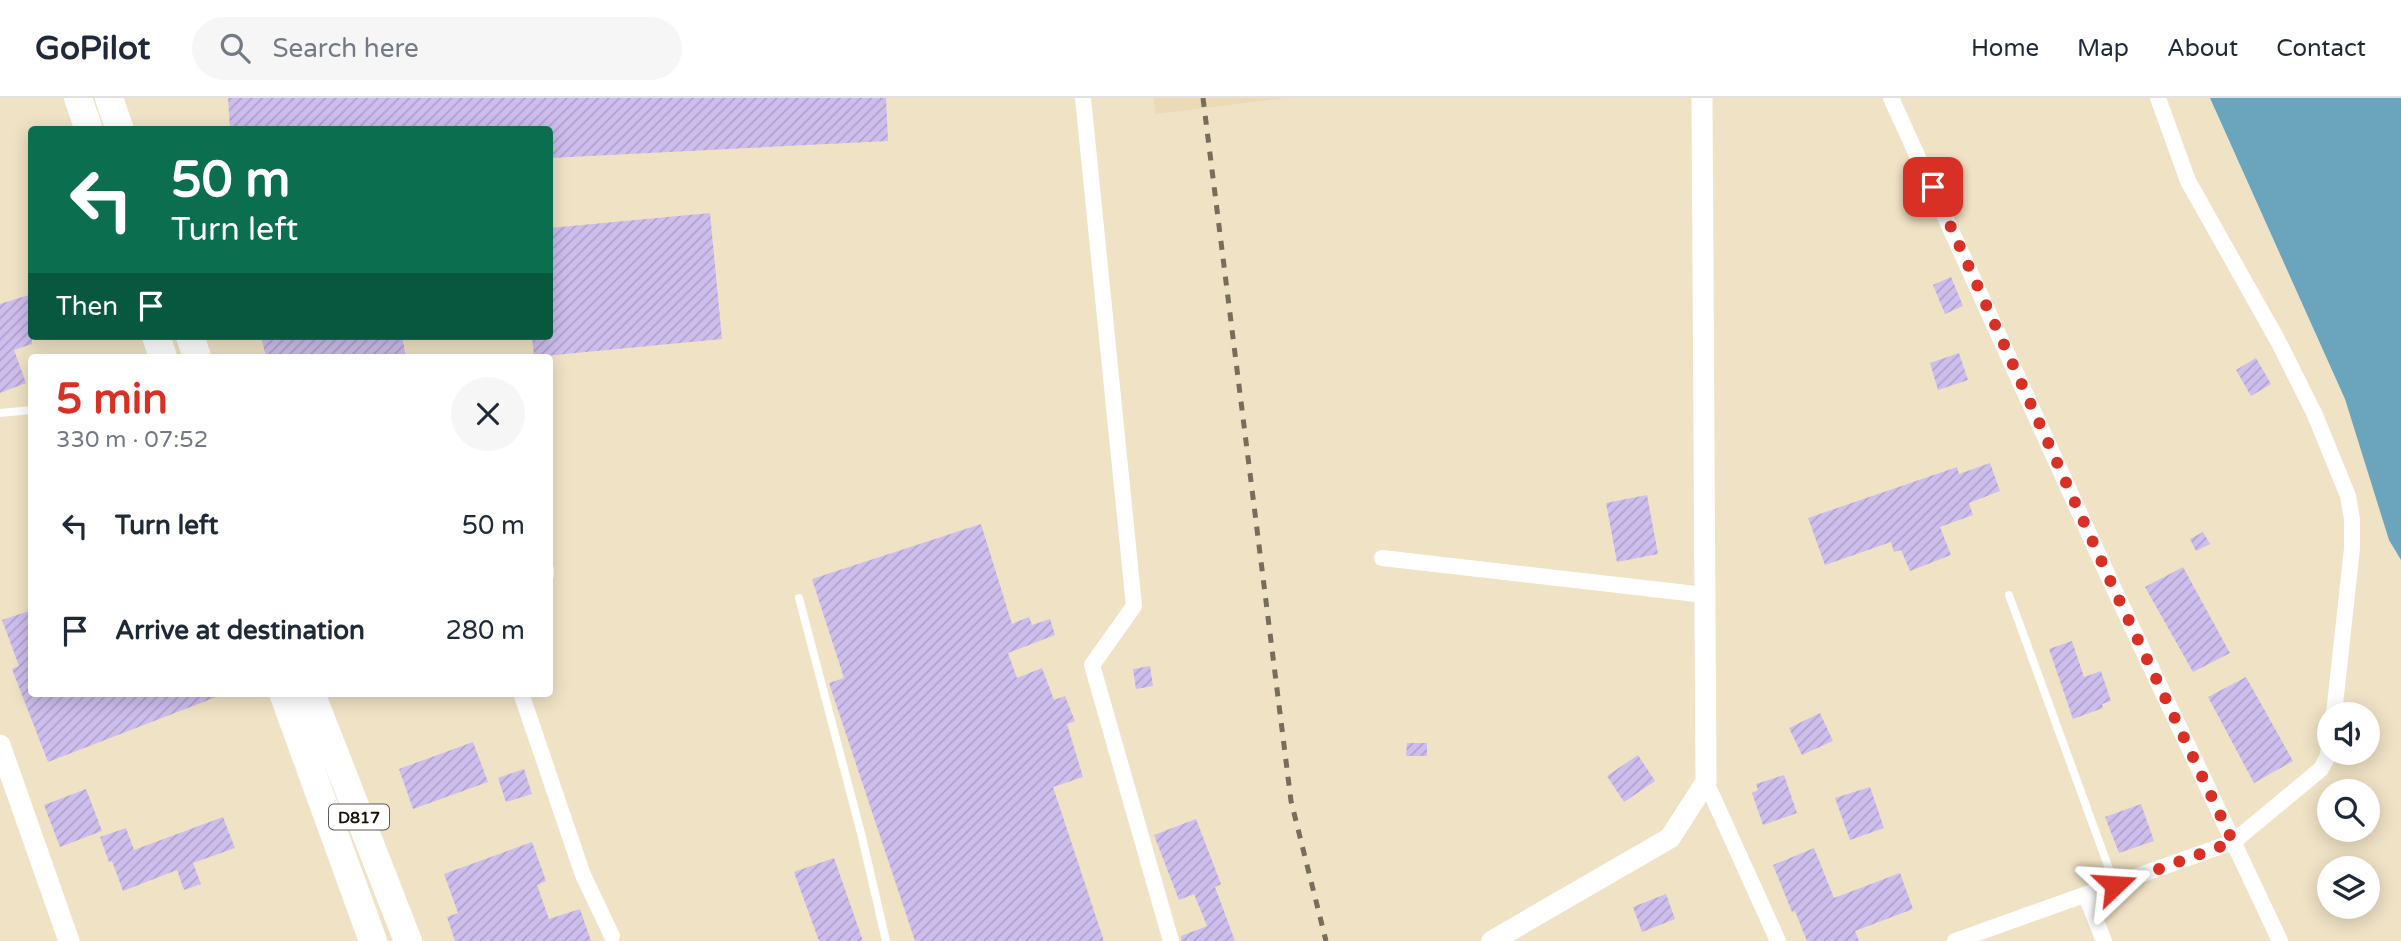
<!DOCTYPE html>
<html lang="en">
<head>
<meta charset="utf-8">
<style>
	:root { --surface:#fff; --page:#f6f6f7; --text:#1f2937; --muted:#747a83; --line:#e0e1e3; --accent:#d93025 }
	body { margin:0; font-family:"Varela Round",sans-serif; background:var(--page); color:var(--text); height:100vh; display:flex; flex-direction:column; font-size:26px; white-space:nowrap }
	* { box-sizing:border-box; margin:0 }
	p { font-size:23px; color:var(--muted) }
	.icon { flex:none; width:38px; height:38px; fill:none; stroke:currentColor; stroke-width:2; stroke-linecap:round; stroke-linejoin:round }
	.map { position:relative; flex:1; overflow:hidden }
	.panel { position:absolute; left:28px; top:256px; width:525px; height:343px; display:flex; flex-direction:column; background:var(--surface); border-radius:7px; box-shadow:0 4px 18px #0003 }
	.panel>* { flex:none }
	.top-card { position:absolute; left:28px; top:28px; width:525px; height:214px; border-radius:7px; box-shadow:0 4px 18px #0003; background:#0b6e4f; color:#fff; overflow:hidden }
	.buttons { position:absolute; left:2317px; top:604px; display:grid; gap:14px }
	.buttons a { display:grid; place-items:center; width:63px; height:63px; border-radius:50%; background:var(--surface); box-shadow:0 4px 18px #0003; font-size:35px }
	.pin { position:absolute; display:grid; place-items:center; width:60px; height:60px; color:#fff; margin:-30px; border-radius:14px; box-shadow:0 4px 10px #0006 }
	.me { position:absolute; width:77px; margin:-38px; rotate:70deg; stroke-linejoin:round; filter:drop-shadow(0 0 5px #0008) }
	.turn { display:flex; align-items:center; gap:24px; height:147px; padding:0 28px; font-size:32px }
	.turn .icon { width:91px; height:91px; stroke-width:2.5 }
	.turn b { display:block; font-size:49px; line-height:60px }
	.then { display:flex; align-items:center; height:66px; padding:0 28px; background:#0003; gap:14px; font-size:26px }
	.round { display:grid; place-items:center; flex:none; width:74px; height:74px; border-radius:37px; background:var(--page) }
	.headline { display:flex; align-items:center; justify-content:space-between; height:119px; padding:0 28px }
	h1 { font-size:42px; font-weight:800; line-height:52px; color:var(--accent) }
	ul { padding:0; list-style:none }
	li { display:flex; align-items:center; gap:21px; height:105px; padding:0 28px }
	li div { flex:1 }
	li b { display:block; font-size:26px }
	li em { font-style:normal }
	header { display:flex; align-items:center; gap:42px; box-sizing:border-box; height:98px; padding:0 35px; background:var(--surface); border-bottom:2px solid var(--line) }
	header strong { font-size:33px }
	nav { display:flex; gap:38px; margin-inline-start:auto; font-size:24px }
	.search { width:490px; height:63px; background:var(--page); display:flex; align-items:center; gap:18px; box-sizing:border-box; padding:0 24px; border-radius:38px; color:var(--muted); font-size:26px }
	.map>svg:first-child { display:block }
	.built { fill:#ebdab5 }
	.water { fill:#6ba5bd }
	.building { fill:url(#building-hatch) }
	.lines { fill:none; stroke-linecap:round; stroke-linejoin:round }
	.lane { stroke:#fff; stroke-width:8 }
	.street { stroke:#fff; stroke-width:16 }
	.secondary { stroke:#fff; stroke-width:21 }
	.highway { stroke:#fff; stroke-width:28 }
	.rail { stroke:#766d5b; stroke-width:5; stroke-dasharray:9 9; stroke-linecap:butt }
	.route { stroke:#d93025; stroke-width:12; stroke-dasharray:0 21.6 }
	.labels { text-anchor:middle; stroke-width:5; stroke-linejoin:round; paint-order:stroke }
	.shield { fill:#fff; stroke:#5d5a53; stroke-width:2 }
	.shield-label { font-size:16px; font-weight:bold; fill:#181309 }
</style>
</head>
<body>
<header>
<strong>GoPilot</strong>
<div class="search"><svg class="icon" aria-label="search" viewBox="0 0 24 24"><circle cx="10" cy="10" r="6"/><path d="M15 15l6 6"/></svg>Search here</div>
<nav><a>Home</a><a>Map</a><a>About</a><a>Contact</a></nav>
</header>
<div class="map">
<svg width="2401" height="843" viewBox="0 0 2401 843">
	<defs>
		<pattern id="building-hatch" width="6" height="6" patternUnits="userSpaceOnUse" patternTransform="scale(1.75)"><rect width="6" height="6" fill="#cebeee"/><path d="M-1 1l2-2M0 6l6-6M5 7l2-2" fill="none" stroke="#b0a2cb"/></pattern>
	</defs>
	<rect width="100%" height="100%" fill="#f0e2c5"/>
	<path class="built" d="M 1154,0 L 1286,0 L 1155,16 Z"/>
	<path class="water" d="M 2210,0 L 2401,0 L 2401,462 L 2389,442 L 2345,301 Z"/>
	<path class="building" d="M 228,0 L 886,0 L 888,43 L 550,60 L 550,32 L 230,32 Z
		M 710,115 L 722,241 L 534,259 L 532,238 L 550,238 L 550,130 Z
		M 1951,179 L 1963,208 L 1945,216 L 1933,187 Z
		M 32,196 L 32,246 L 14,252 L 26,285 L 0,295 L 0,206 Z
		M 261,238 L 402,238 L 406,259 L 266,259 Z
		M 1959,255 L 1968,282 L 1938,292 L 1930,265 Z
		M 2256,260 L 2271,286 L 2251,298 L 2236,272 Z
		M 1990,365 L 2000,393 L 1969,405 L 1973,417 L 1940,429 L 1951,457 L 1910,473 L 1901,452 L 1894,454 L 1891,444 L 1825,467 L 1808,420 L 1957,369 L 1959,376 Z
		M 1647,397 L 1658,456 L 1617,464 L 1606,405 Z
		M 981,426 L 1012,526 L 1029,519 L 1032,527 L 1050,521 L 1055,537 L 1008,555 L 1017,580 L 1042,570 L 1054,602 L 1065,598 L 1075,623 L 1067,626 L 1083,679 L 1053,689 L 1104,843 L 915,843 L 829,585 L 844,580 L 812,481 Z
		M 2203,434 L 2210,446 L 2196,453 L 2190,441 Z
		M 2183,469 L 2230,555 L 2193,574 L 2145,489 Z
		M 32,512 L 32,595 L 224,596 L 48,664 L 12,571 L 19,568 L 2,522 Z
		M 2072,543 L 2084,579 L 2101,573 L 2111,603 L 2102,606 L 2103,610 L 2073,621 L 2049,551 Z
		M 1150,568 L 1153,588 L 1136,591 L 1133,571 Z
		M 2246,579 L 2293,663 L 2254,685 L 2208,599 Z
		M 1820,615 L 1833,643 L 1802,657 L 1789,630 Z
		M 473,644 L 488,684 L 413,711 L 399,671 Z
		M 1407,645 L 1427,645 L 1427,658 L 1406,658 Z
		M 1638,657 L 1655,683 L 1624,704 L 1607,678 Z
		M 524,671 L 532,696 L 506,704 L 498,680 Z
		M 1784,677 L 1797,715 L 1763,727 L 1752,695 L 1758,692 L 1756,686 Z
		M 1870,689 L 1884,730 L 1850,742 L 1835,700 Z
		M 86,691 L 102,733 L 60,749 L 44,707 Z
		M 2141,706 L 2154,743 L 2119,755 L 2105,719 Z
		M 223,719 L 235,750 L 193,765 L 201,786 L 184,792 L 177,772 L 123,793 L 112,763 L 109,764 L 100,739 L 126,730 L 134,752 Z
		M 1196,721 L 1221,786 L 1215,789 L 1235,843 L 1181,843 L 1181,838 L 1207,828 L 1194,796 L 1179,802 L 1154,737 Z
		M 532,744 L 546,783 L 537,787 L 549,821 L 580,811 L 591,843 L 455,843 L 447,819 L 458,815 L 444,776 Z
		M 1814,750 L 1834,800 L 1900,775 L 1913,811 L 1855,833 L 1859,843 L 1807,843 L 1795,813 L 1792,814 L 1773,767 Z
		M 834,760 L 863,843 L 819,843 L 794,774 Z
		M 1666,796 L 1675,821 L 1642,834 L 1633,809 Z"/>
	<g class="lines">
		<path class="lane" d="M 0,315 L 32,312
			M 550,471 L 550,478
			M 2009,497 L 2115,787
			M 799,500 L 862,739 L 886,843"/>
		<path class="street" d="M 1083,0 L 1134,508 L 1092,567 L 1171,843
			M 1891,0 L 2114,491 L 2280,843
			M 2158,0 L 2188,83 L 2278,243 L 2315,317 L 2348,398 L 2352,421 L 2352,450 L 2334,616
			M 1382,460 L 1705,497
			M 521,595 L 583,777 L 612,838
			M 1706,684 L 1778,843
			M 2086,798 L 2104,843
			M 1955,843 L 2233,744 L 2321,671 L 2328,658 L 2329,648"/>
		<path class="secondary" d="M 0,647 L 69,843
			M 1492,843 L 1670,740 L 1706,684 L 1702,0"/>
		<path class="highway" d="M 78,0 L 89,32
			M 109,0 L 120,32
			M 156,238 L 163,259
			M 190,238 L 197,259
			M 283,595 L 373,843
			M 311,595 L 408,843"/>
		<path class="rail" d="M 1203,0 L 1291,703 L 1326,843"/>
	</g>
	<g class="lines">
		<path class="route" d="M 1933,89 L 2114,491 L 2233,744 L 2115,787"/>
	</g>
	<g class="labels">
		<rect class="shield" x="329" y="706.5" width="60" height="25" rx="5"/>
		<g class="shield-label">
			<text x="359" y="725">D817</text>
		</g>
	</g>
</svg>
<div class="buttons">
<a><svg class="icon" aria-label="sound" viewBox="0 0 24 24"><path d="M4 9h4l5-4v14l-5-4H4zM17 9q2 3 0 6"/></svg></a>
<a><svg class="icon" aria-label="search" viewBox="0 0 24 24"><circle cx="10" cy="10" r="6"/><path d="M15 15l6 6"/></svg></a>
<a><svg class="icon" aria-label="layers" viewBox="0 0 24 24"><path d="M12 4l9 5-9 5-9-5zM3 14l9 5 9-5"/></svg></a>
</div>
<div class="pin" style="left:1933px;top:89px;background:#d93025"><svg class="icon" aria-label="arrive" viewBox="0 0 24 24"><path d="M6 21V4h12l-3 4 3 4H6"/></svg></div>
<svg class="me" style="left:2115px;top:787px" viewBox="-20 -20 40 40"><path d="M0-17L14 15 0 8-14 15z" fill="#d93025" stroke="#fff" stroke-width="4"/></svg>
<div class="top-card">
<div class="turn"><svg class="icon" aria-label="left" viewBox="0 0 24 24"><path d="M17 20v-9H6M10 6l-5 5 5 5"/></svg><div><b>50 m</b>Turn left</div></div>
<div class="then">Then<svg class="icon" aria-label="arrive" viewBox="0 0 24 24"><path d="M6 21V4h12l-3 4 3 4H6"/></svg></div>
</div>
<section class="panel">
<div class="headline"><div><h1>5 min</h1><p>330 m · 07:52</p></div><a class="round"><svg class="icon" aria-label="close" viewBox="0 0 24 24"><path d="M6 6l12 12M18 6L6 18"/></svg></a></div>
<ul>
<li><svg class="icon" aria-label="left" viewBox="0 0 24 24"><path d="M17 20v-9H6M10 6l-5 5 5 5"/></svg><div><b>Turn left</b></div><em>50 m</em></li>
<li><svg class="icon" aria-label="arrive" viewBox="0 0 24 24"><path d="M6 21V4h12l-3 4 3 4H6"/></svg><div><b>Arrive at destination</b></div><em>280 m</em></li>
</ul>
</section>
</div>
</body>
</html>
